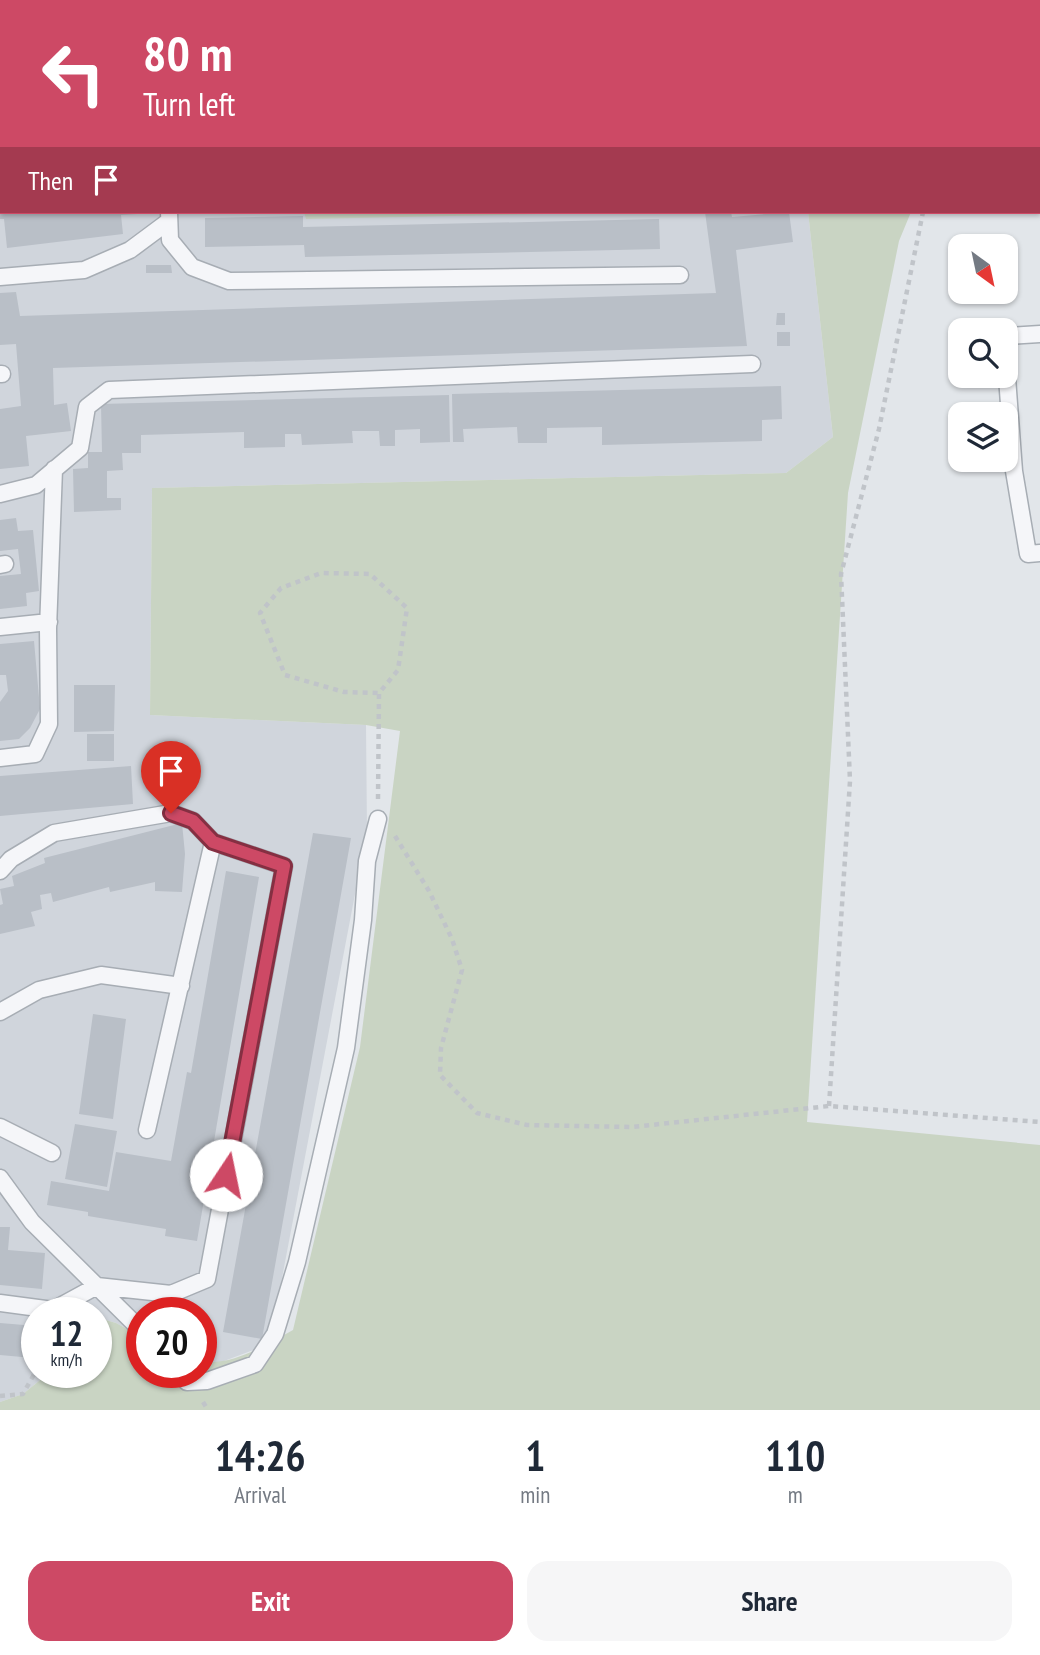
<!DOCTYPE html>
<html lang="en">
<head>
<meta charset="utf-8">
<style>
	:root { --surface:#fff; --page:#f6f6f7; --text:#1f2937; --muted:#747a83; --accent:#cd4965 }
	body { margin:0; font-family:"PT Sans Narrow",sans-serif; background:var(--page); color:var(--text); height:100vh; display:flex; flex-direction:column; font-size:26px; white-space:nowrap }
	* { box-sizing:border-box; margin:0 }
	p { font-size:23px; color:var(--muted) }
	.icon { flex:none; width:38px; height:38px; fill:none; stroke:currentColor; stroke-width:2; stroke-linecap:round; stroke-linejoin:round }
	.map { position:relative; height:1410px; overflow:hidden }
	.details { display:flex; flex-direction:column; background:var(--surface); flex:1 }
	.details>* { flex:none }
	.banner { position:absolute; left:0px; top:0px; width:1041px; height:214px; box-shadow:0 2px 5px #0004; background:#cd4965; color:#fff; overflow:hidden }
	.needle { width:46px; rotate:147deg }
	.buttons { position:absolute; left:948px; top:234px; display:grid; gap:14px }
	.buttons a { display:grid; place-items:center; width:70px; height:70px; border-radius:14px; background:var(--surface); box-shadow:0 2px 5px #0004; font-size:35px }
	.speed { position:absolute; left:21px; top:1297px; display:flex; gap:14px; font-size:35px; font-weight:700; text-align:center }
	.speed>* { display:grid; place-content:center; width:91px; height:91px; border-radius:50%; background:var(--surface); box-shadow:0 2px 5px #0004; line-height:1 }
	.speed small { font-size:18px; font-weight:400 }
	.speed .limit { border:10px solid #d22; background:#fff; color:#111 }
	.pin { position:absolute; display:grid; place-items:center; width:60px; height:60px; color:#fff; margin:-72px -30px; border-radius:50% 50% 50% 0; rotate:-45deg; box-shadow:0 0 7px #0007 }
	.pin .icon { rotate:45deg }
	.me { position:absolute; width:77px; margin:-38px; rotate:11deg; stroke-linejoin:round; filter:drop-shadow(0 0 5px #0008) }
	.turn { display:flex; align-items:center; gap:24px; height:147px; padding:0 28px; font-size:32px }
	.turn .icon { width:91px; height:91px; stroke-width:2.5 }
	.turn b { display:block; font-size:49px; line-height:60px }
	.then { display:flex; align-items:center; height:66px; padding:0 28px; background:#0003; gap:14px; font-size:26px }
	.eta { display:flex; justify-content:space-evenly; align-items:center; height:119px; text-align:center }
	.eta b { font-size:42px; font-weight:700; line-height:49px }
	.action { display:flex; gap:14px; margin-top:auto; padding:14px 28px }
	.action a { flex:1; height:80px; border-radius:21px; background:var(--accent); color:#fff; font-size:28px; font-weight:700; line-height:80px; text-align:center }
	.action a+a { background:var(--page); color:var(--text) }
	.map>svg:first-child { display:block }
	.built { fill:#d0d5dc }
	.green { fill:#c9d4c3 }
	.building { fill:#b9bfc7 }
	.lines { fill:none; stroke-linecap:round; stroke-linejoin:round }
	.service-casing { stroke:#a7adb4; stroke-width:19 }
	.path { stroke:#c0c4c9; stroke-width:4.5; stroke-dasharray:5 5; stroke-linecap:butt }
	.service { stroke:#f5f6f9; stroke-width:16 }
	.route-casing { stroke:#852f42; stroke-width:18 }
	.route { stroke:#cd4965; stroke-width:12 }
</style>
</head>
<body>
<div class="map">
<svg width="1040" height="1410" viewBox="0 0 1040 1410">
	<rect width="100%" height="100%" fill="#e2e6ea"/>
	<path class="built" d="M 0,0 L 785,0 L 2,2 L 2,212 L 808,212 L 833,437 L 786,473 L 152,488 L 150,715 L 366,725 L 367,831 L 274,1320 L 261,1347 L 216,1364 L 201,1361 L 201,1312 L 142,1312 L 142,1337 L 116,1323 L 96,1317 L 96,1312 L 37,1312 L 37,1372 L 50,1372 L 23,1394 L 0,1402 Z"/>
	<path class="green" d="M 785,0 L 932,0 L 945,2 L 786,2 Z
		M 304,212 L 642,212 L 306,219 Z
		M 808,212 L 911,212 L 899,241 L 848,493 L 807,1122 L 1040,1145 L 1040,1410 L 0,1410 L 0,1402 L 23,1394 L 50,1372 L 96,1372 L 96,1317 L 116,1323 L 142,1337 L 142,1372 L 201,1372 L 201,1361 C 232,1367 267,1344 293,1330 L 360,1047 L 400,731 L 366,725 L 150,715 L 152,488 L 786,473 L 833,437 Z"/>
	<path class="building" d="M 0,212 L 137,212 L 137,214 L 121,215 L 123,234 L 7,248 L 4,219 L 0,219 Z
		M 705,212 L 731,212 L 732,217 L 789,212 L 793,242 L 736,250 L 747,346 L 53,368 L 54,405 L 67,403 L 71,431 L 26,436 L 29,466 L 0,469 L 0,409 L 21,406 L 16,344 L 0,345 L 0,293 L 16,292 L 20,316 L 716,293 Z
		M 303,216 L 303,227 L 659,219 L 660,249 L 305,257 L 304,245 L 205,247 L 205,218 Z
		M 146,265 L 171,265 L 172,273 L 146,273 Z
		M 777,313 L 785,313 L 785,325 L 776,325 Z
		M 777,332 L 790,332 L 790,346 L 777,346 Z
		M 781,386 L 782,419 L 762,420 L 762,441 L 602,445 L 602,427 L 547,428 L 547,443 L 518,443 L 517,427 L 463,429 L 464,442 L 453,442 L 452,394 Z
		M 449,395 L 450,442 L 420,443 L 420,429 L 395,430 L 395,446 L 380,446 L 379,431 L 352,431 L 353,443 L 302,445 L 301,434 L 285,434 L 285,447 L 244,448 L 244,432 L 141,435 L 141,453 L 122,453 L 123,470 L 107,471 L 107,498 L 121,498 L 121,510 L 74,512 L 73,469 L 88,468 L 88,452 L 102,452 L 101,404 Z
		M 16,518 L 18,531 L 33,530 L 39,591 L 26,593 L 27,606 L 0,609 L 0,576 L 21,574 L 18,549 L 0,551 L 0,520 Z
		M 34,641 L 40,709 L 30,728 L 19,739 L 0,741 L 0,702 L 8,691 L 6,675 L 0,675 L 0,644 Z
		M 74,685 L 115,685 L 114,731 L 74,732 Z
		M 87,734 L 114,734 L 114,761 L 87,761 Z
		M 131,766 L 133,804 L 0,816 L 0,776 Z
		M 182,823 L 185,854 L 182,892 L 155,891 L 155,882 L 110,892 L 109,887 L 53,902 L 51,893 L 40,895 L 42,909 L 31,912 L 35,926 L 0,934 L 0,905 L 3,904 L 0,889 L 14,886 L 12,876 L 45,863 L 44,858 Z
		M 313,833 L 351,838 L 262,1339 L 223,1332 Z
		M 226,871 L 259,877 L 197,1241 L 165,1236 L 166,1229 L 88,1216 L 88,1212 L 47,1205 L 51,1181 L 109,1191 L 116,1152 L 171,1161 L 187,1072 L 191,1073 Z
		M 93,1014 L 126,1019 L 113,1119 L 79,1114 Z
		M 75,1124 L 117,1131 L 107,1187 L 65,1179 Z
		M 0,1227 L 10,1227 L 8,1250 L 45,1253 L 42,1289 L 0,1285 Z
		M 0,1323 L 36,1326 L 33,1358 L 0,1355 Z"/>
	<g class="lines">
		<defs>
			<path id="service" d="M 41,0 L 41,2
				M 139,0 L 139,2
				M 247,2 L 247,0
				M 0,34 L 2,34
				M 169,212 L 170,240 L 192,267 L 229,281 L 680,275
				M 0,277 L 84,270 L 130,250 L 169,221
				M 1006,336 L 1040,334
				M 1006,364 L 1014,471 L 1028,554 L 1040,553
				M 0,374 L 2,374
				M 0,494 L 36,485 L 80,448 L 87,407 L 109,390 L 752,364
				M 0,565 L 5,564
				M 0,627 L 49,622
				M 0,758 L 35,754 L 49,724 L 48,629 L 54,469
				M 0,871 L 11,859 L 54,833 L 171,813 L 193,821 L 213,842 L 284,866 L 207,1279 L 171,1294 L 97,1286 L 53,1310 L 0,1303
				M 0,1012 L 39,990 L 101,975 L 181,986
				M 0,1127 L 52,1153
				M 147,1130 L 213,842
				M 0,1178 L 32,1222 L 142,1331
				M 179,1372 L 187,1382 L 207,1381 L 255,1364 L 275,1334 L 297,1262 L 346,1048 L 363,920 L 367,861 L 378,819"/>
		</defs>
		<use href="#service" class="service-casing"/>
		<path class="path" d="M 977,2 L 978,0
			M 378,799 L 379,693 L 398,670 L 407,608 L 370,574 L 321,573 L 281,588 L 260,613 L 285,675 L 344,692 L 379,693
			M 395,836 L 429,891 L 452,939 L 462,970 L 441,1048 L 440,1075 L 477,1113 L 527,1125 L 632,1127 L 829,1106 L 1040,1122
			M 829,1106 L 850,781 L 841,574 L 879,429 L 923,212
			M 0,1396 L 23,1394 L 37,1369
			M 203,1402 L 208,1410"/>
		<use href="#service" class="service"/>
	</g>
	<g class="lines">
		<defs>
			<path id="route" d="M 171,813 L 193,821 L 213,842 L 284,866 L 226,1175"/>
		</defs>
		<use href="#route" class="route-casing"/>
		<use href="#route" class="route"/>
	</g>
</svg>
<div class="buttons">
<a><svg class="needle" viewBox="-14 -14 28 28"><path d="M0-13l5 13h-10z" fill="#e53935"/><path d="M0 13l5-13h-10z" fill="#747a83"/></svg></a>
<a><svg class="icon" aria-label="search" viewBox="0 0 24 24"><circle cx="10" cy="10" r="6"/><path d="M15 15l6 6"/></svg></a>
<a><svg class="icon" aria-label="layers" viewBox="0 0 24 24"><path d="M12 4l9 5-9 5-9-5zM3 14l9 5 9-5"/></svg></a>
</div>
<div class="speed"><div>12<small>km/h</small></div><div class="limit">20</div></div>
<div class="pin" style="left:171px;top:813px;background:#d93025"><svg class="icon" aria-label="arrive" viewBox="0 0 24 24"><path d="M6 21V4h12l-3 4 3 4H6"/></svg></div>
<svg class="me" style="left:226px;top:1175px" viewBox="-20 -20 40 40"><circle r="19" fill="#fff"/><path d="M0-13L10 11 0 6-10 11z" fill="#cd4965"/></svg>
<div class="banner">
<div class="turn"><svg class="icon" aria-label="left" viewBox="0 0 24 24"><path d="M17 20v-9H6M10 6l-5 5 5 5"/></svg><div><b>80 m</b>Turn left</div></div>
<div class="then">Then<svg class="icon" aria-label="arrive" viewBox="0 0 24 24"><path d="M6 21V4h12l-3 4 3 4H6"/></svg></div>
</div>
</div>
<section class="details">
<div class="eta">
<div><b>14:26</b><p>Arrival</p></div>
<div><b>1</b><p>min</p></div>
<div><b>110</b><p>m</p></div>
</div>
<div class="action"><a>Exit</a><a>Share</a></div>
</section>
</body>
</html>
